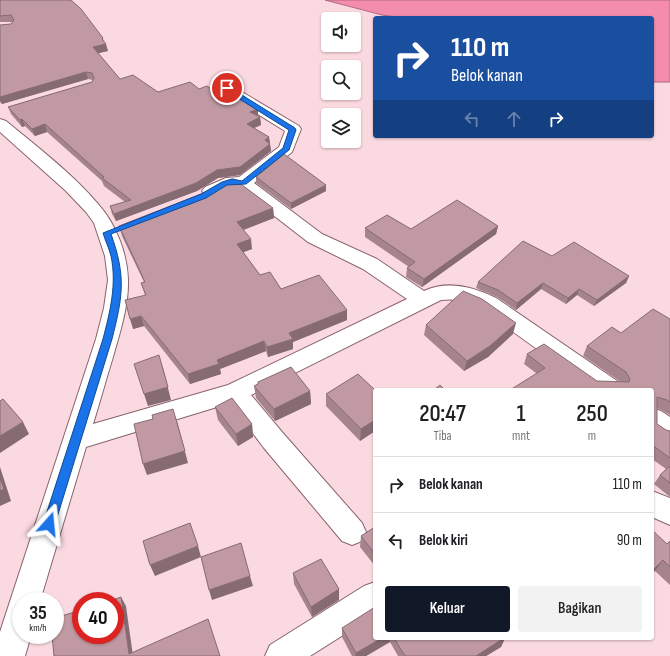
<!DOCTYPE html>
<html lang="id">
<head>
<meta charset="utf-8">
<style>
	:root { --surface:#fff; --page:#f2f2f2; --text:#202124; --muted:#757577; --line:#e0e0e0; --accent:#111827 }
	body { margin:0; font-family:"Sofia Sans Condensed",sans-serif; background:var(--page); color:var(--text); height:100vh; display:flex; flex-direction:column; font-size:15px; white-space:nowrap }
	* { box-sizing:border-box; margin:0 }
	p { font-size:13px; color:var(--muted) }
	.icon { flex:none; width:22px; height:22px; fill:none; stroke:currentColor; stroke-width:2; stroke-linecap:round; stroke-linejoin:round }
	.map { position:relative; flex:1; overflow:hidden }
	.side { position:absolute; left:373px; top:388px; width:281px; height:252px; display:flex; flex-direction:column; background:var(--surface); border-radius:4px; box-shadow:0 1px 3px #0004 }
	.side>* { flex:none }
	.banner { position:absolute; left:373px; top:16px; width:281px; height:122px; border-radius:4px; box-shadow:0 1px 3px #0004; background:#1a4fa0; color:#fff; overflow:hidden }
	.controls { position:absolute; left:321px; top:12px; display:grid; gap:8px }
	.controls a { display:grid; place-items:center; width:40px; height:40px; border-radius:4px; background:var(--surface); box-shadow:0 1px 3px #0004; font-size:20px }
	.speed { position:absolute; left:12px; top:592px; display:flex; gap:8px; font-size:20px; font-weight:700; text-align:center }
	.speed>* { display:grid; place-content:center; width:52px; height:52px; border-radius:50%; background:var(--surface); box-shadow:0 1px 3px #0004; line-height:1 }
	.speed small { font-size:10px; font-weight:400 }
	.speed .limit { border:6px solid #d22; background:#fff; color:#111 }
	.pin { position:absolute; display:grid; place-items:center; width:34px; height:34px; color:#fff; margin:-17px; border:2px solid #fff; border-radius:50%; box-shadow:0 1px 4px #0007 }
	.me { position:absolute; width:44px; margin:-22px; rotate:18deg; stroke-linejoin:round; filter:drop-shadow(0 0 3px #0008) }
	.turn { display:flex; align-items:center; gap:14px; height:84px; padding:0 12px; font-size:18px }
	.turn .icon { width:52px; height:52px; stroke-width:2.5 }
	.turn b { display:block; font-size:28px; line-height:34px }
	.lanes { display:flex; align-items:center; height:38px; padding:0 12px; background:#0003; justify-content:center; gap:20px; direction:ltr }
	.lanes .off { opacity:.35 }
	.eta { display:flex; justify-content:space-evenly; align-items:center; height:68px; text-align:center }
	.eta b { font-size:24px; font-weight:600; line-height:28px }
	.primary-button { display:flex; gap:8px; margin-top:auto; padding:8px 12px }
	.primary-button a { flex:1; height:46px; border-radius:4px; background:var(--accent); color:#fff; font-size:16px; font-weight:600; line-height:46px; text-align:center }
	.primary-button a+a { background:var(--page); color:var(--text) }
	ul { padding:0; list-style:none }
	li { display:flex; align-items:center; gap:12px; height:56px; padding:0 12px; border-top:1px solid var(--line) }
	li div { flex:1 }
	li b { display:block; font-size:15px }
	li em { font-style:normal }
	.map>svg:first-child { display:block }
	.water { fill:#f38dab; stroke:#b2677d }
	.lines { fill:none; stroke-linecap:round; stroke-linejoin:round }
	.minor-casing { stroke:#88646d; stroke-width:2 }
	.minor { fill:#fff; fill-rule:evenodd }
	.wall { fill:#a5848c }
	.shaded-wall { fill:#866b72 }
	.building { fill:#c099a3; stroke:#866b72 }
	.route { fill:#1a73e8; stroke:#114b97 }
</style>
</head>
<body>
<div class="map">
<svg width="670" height="656" viewBox="0 0 670 656">
	<rect width="100%" height="100%" fill="#fbd9e1"/>
	<path class="water" d="M 325,0 L 670,0 L 670,82 L 652,82 L 652,18 L 404,18 L 382,15 Z"/>
	<g class="lines">
		<defs>
			<path id="minor" d="M 227,85 L 232,86 L 299,126 L 301,129 L 292,152 L 254,183 L 322,234 L 377,259 L 424,291 C 447,280 474,287 496,298 L 620,383 L 624,390 L 594,390 L 480,308 C 468,301 456,298 441,300 L 251,395 L 282,432 L 362,523 L 366,532 L 362,541 L 352,545 L 342,541 L 264,448 L 230,403 L 86,447 L 40,601 L 21,601 L 21,635 L 31,635 L 25,656 L 0,656 L 0,632 L 96,339 L 104,308 L 108,280 L 105,256 L 94,223 L 86,212 L 66,191 L 0,132 L 0,119 L 6,121 C 37,147 72,173 98,204 C 116,224 127,253 128,279 C 129,305 120,332 113,357 C 106,379 100,402 93,424 L 228,385 L 407,299 L 363,269 L 308,242 L 238,188 L 234,187 L 217,195 L 211,196 L 205,195 L 202,191 L 205,187 L 226,178 L 239,177 L 279,147 L 285,131 L 222,92 L 220,89 L 222,86 Z
				M 652,408 L 661,411 L 670,417 L 670,441 L 661,438 L 652,432 Z
				M 652,491 L 670,498 L 670,525 L 652,517 Z
				M 375,582 L 375,615 L 310,656 L 265,656 L 270,645 L 364,586 Z"/>
		</defs>
		<use href="#minor" class="minor-casing"/>
		<use href="#minor" class="minor"/>
	</g>
	<path class="wall" d="M 0,0 L 103,41 L 108,51 L 98,53 L 120,79 L 158,92 L 199,89 L 219,94 L 258,109 L 258,116 L 260,117 L 261,125 L 254,128 L 269,137 L 271,151 L 240,175 L 218,178 L 197,191 L 116,221 L 112,214 L 110,206 L 125,202 L 104,186 L 102,181 L 47,132 L 35,136 L 25,126 L 22,127 L 11,114 L 8,107 L 92,82 L 93,80 L 88,79 L 2,104 L 0,102 L 0,25 L 11,24 L 13,22 L 0,22 Z
		M 256,177 L 326,191 L 291,209 L 256,183 Z
		M 273,208 L 274,218 L 243,230 L 252,249 L 243,252 L 260,275 L 281,289 L 347,310 L 347,320 L 293,342 L 293,349 L 268,357 L 266,351 L 220,369 L 221,374 L 190,384 L 144,326 L 133,329 L 145,295 L 141,283 L 144,282 L 122,236 L 119,226 Z
		M 498,226 L 496,234 L 422,287 L 406,277 L 407,268 L 409,267 L 365,237 L 365,228 L 411,229 Z
		M 552,256 L 629,276 L 626,283 L 594,306 L 577,295 L 566,304 L 541,289 L 516,310 L 497,297 L 476,288 L 478,282 Z
		M 670,319 L 670,415 L 661,410 L 657,408 L 657,424 L 666,430 L 670,431 L 670,497 L 654,484 L 660,475 L 666,469 L 652,459 L 652,390 L 536,373 L 524,364 L 527,354 L 597,381 L 621,382 L 583,356 L 587,346 L 621,333 Z
		M 426,325 L 513,334 L 488,357 L 464,371 L 424,335 Z
		M 258,382 L 310,391 L 311,404 L 275,421 L 256,398 L 254,386 L 258,384 Z
		M 375,390 L 375,431 L 360,441 L 326,406 L 326,394 Z
		M 215,407 L 252,424 L 253,437 L 238,446 L 218,420 Z
		M 375,527 L 375,566 L 360,547 L 361,536 Z
		M 670,541 L 670,585 L 655,571 L 667,544 Z
		M 293,573 L 339,600 L 312,617 L 294,584 Z
		M 342,628 L 375,638 L 505,638 L 501,647 L 486,656 L 398,656 L 390,642 L 366,656 L 352,656 L 342,637 Z"/>
	<path class="shaded-wall" d="M 103,38 L 104,44 L 106,44 L 108,51 L 95,54 L 93,47 Z
		M 86,72 L 88,79 L 2,104 L 0,100 L 0,97 Z
		M 258,109 L 258,116 L 250,112 Z
		M 260,117 L 261,125 L 247,131 L 247,124 Z
		M 22,119 L 25,126 L 22,127 L 20,120 Z
		M 45,124 L 47,132 L 35,136 L 32,129 Z
		M 269,137 L 271,151 L 240,175 L 218,178 L 197,191 L 116,221 L 114,214 Z
		M 326,185 L 326,191 L 291,209 L 291,203 Z
		M 273,208 L 274,218 L 238,232 L 237,222 Z
		M 498,226 L 496,234 L 422,287 L 424,279 Z
		M 251,239 L 252,249 L 239,254 L 237,244 Z
		M 629,276 L 626,283 L 594,306 L 597,300 Z
		M 543,283 L 541,289 L 516,310 L 517,303 Z
		M 579,289 L 577,295 L 566,304 L 568,298 Z
		M 347,310 L 347,320 L 293,342 L 293,349 L 268,357 L 267,347 L 289,333 Z
		M 141,316 L 144,326 L 133,329 L 130,319 Z
		M 516,323 L 513,334 L 488,357 L 464,371 L 467,361 Z
		M 264,341 L 266,351 L 220,369 L 221,374 L 190,384 L 188,374 L 217,360 Z
		M 163,368 L 171,400 L 148,406 L 144,394 Z
		M 310,391 L 311,404 L 275,421 L 274,409 Z
		M 375,420 L 375,431 L 360,441 L 361,429 Z
		M 177,421 L 188,463 L 147,475 L 143,464 Z
		M 23,422 L 29,434 L 0,453 L 0,436 Z
		M 252,424 L 253,437 L 238,446 L 236,434 Z
		M 0,467 L 11,501 L 0,506 Z
		M 198,546 L 201,557 L 155,576 L 150,565 Z
		M 663,560 L 655,571 L 652,574 L 652,571 Z
		M 250,576 L 253,586 L 212,600 L 209,590 Z
		M 339,589 L 339,600 L 312,617 L 311,607 Z
		M 121,597 L 126,606 L 133,656 L 129,654 Z
		M 382,638 L 390,638 L 390,642 L 366,656 L 355,656 L 356,653 Z
		M 504,638 L 505,638 L 501,647 L 486,656 L 476,656 Z"/>
	<path class="building" d="M 0,0 L 71,0 L 81,9 L 103,38 L 102,39 L 106,44 L 93,47 L 120,79 L 133,75 L 158,92 L 190,82 L 199,89 L 207,86 L 219,94 L 227,91 L 258,109 L 250,112 L 260,117 L 247,124 L 269,137 L 265,140 L 270,144 L 240,167 L 217,170 L 196,183 L 114,214 L 110,206 L 131,200 L 102,178 L 104,177 L 45,124 L 32,129 L 22,119 L 20,120 L 8,107 L 92,82 L 94,78 L 92,73 L 86,72 L 0,97 L 0,25 L 11,24 L 14,20 L 11,15 L 0,16 Z
		M 284,154 L 326,185 L 291,203 L 256,177 Z
		M 234,179 L 273,208 L 237,222 L 251,239 L 237,244 L 260,275 L 270,272 L 281,289 L 319,275 L 347,310 L 289,333 L 293,339 L 267,347 L 264,341 L 217,360 L 219,364 L 188,374 L 141,316 L 130,319 L 125,300 L 146,295 L 141,283 L 145,282 L 119,226 L 209,191 L 229,180 Z
		M 457,200 L 498,226 L 424,279 L 407,268 L 415,262 L 365,228 L 387,215 L 411,229 Z
		M 523,241 L 552,256 L 574,242 L 629,276 L 597,300 L 579,289 L 568,298 L 543,283 L 517,303 L 498,290 L 478,282 Z
		M 463,291 L 482,299 L 516,323 L 490,346 L 467,361 L 426,325 Z
		M 653,309 L 670,319 L 670,402 L 667,400 L 657,397 L 657,424 L 666,430 L 670,431 L 670,458 L 652,445 L 652,390 L 510,390 L 545,368 L 527,354 L 544,344 L 597,381 L 629,382 L 630,379 L 626,372 L 587,346 L 612,327 L 621,333 Z
		M 159,355 L 168,387 L 144,394 L 134,364 Z
		M 291,367 L 310,391 L 274,409 L 254,386 L 258,384 L 258,382 Z
		M 358,374 L 375,390 L 375,420 L 361,429 L 326,394 Z
		M 440,385 L 445,390 L 434,390 Z
		M 232,398 L 252,424 L 236,434 L 215,407 Z
		M 3,399 L 23,422 L 0,436 L 0,401 Z
		M 173,409 L 185,451 L 143,464 L 134,424 L 153,419 L 152,415 Z
		M 670,466 L 670,483 L 660,475 Z
		M 0,478 L 4,489 L 0,491 Z
		M 190,523 L 198,546 L 150,565 L 143,541 Z
		M 375,527 L 375,554 L 361,536 Z
		M 652,530 L 667,544 L 670,541 L 670,567 L 663,560 L 652,571 Z
		M 241,543 L 250,576 L 209,590 L 201,557 Z
		M 321,559 L 339,589 L 311,607 L 293,573 Z
		M 121,597 L 129,654 L 208,619 L 220,656 L 54,656 L 52,635 L 55,635 L 55,618 L 81,610 L 81,635 L 115,635 L 115,601 L 110,601 Z
		M 375,607 L 375,638 L 382,638 L 356,653 L 342,628 Z
		M 394,638 L 504,638 L 476,656 L 405,656 Z"/>
	<path class="route" d="M 225,87 L 229,87 L 295,128 L 296,130 L 289,150 L 246,184 L 227,185 L 206,198 L 111,234 C 126,276 123,296 112,339 L 55,524 L 53,527 L 49,529 L 45,527 L 43,524 L 103,339 C 110,312 117,284 111,256 C 109,248 105,240 103,233 L 201,194 L 222,182 L 232,179 L 242,181 L 283,148 L 289,130 L 225,90 Z"/>
</svg>
<div class="controls">
<a><svg class="icon" aria-label="sound" viewBox="0 0 24 24"><path d="M4 9h4l5-4v14l-5-4H4zM17 9q2 3 0 6"/></svg></a>
<a><svg class="icon" aria-label="search" viewBox="0 0 24 24"><circle cx="10" cy="10" r="6"/><path d="M15 15l6 6"/></svg></a>
<a><svg class="icon" aria-label="layers" viewBox="0 0 24 24"><path d="M12 4l9 5-9 5-9-5zM3 14l9 5 9-5"/></svg></a>
</div>
<div class="speed"><div>35<small>km/h</small></div><div class="limit">40</div></div>
<div class="pin" style="left:227px;top:88px;background:#d93025"><svg class="icon" aria-label="arrive" viewBox="0 0 24 24"><path d="M6 21V4h12l-3 4 3 4H6"/></svg></div>
<svg class="me" style="left:49px;top:524px" viewBox="-20 -20 40 40"><path d="M0-17L14 15 0 8-14 15z" fill="#1a73e8" stroke="#fff" stroke-width="4"/></svg>
<div class="banner">
<div class="turn"><svg class="icon" aria-label="right" viewBox="0 0 24 24"><path d="M7 20v-9h11M14 6l5 5-5 5"/></svg><div><b>110 m</b>Belok kanan</div></div>
<div class="lanes"><svg class="icon off" aria-label="left" viewBox="0 0 24 24"><path d="M17 20v-9H6M10 6l-5 5 5 5"/></svg><svg class="icon off" aria-label="ahead" viewBox="0 0 24 24"><path d="M12 20V5M6 11l6-6 6 6"/></svg><svg class="icon" aria-label="right" viewBox="0 0 24 24"><path d="M7 20v-9h11M14 6l5 5-5 5"/></svg></div>
</div>
<section class="side">
<div class="eta">
<div><b>20:47</b><p>Tiba</p></div>
<div><b>1</b><p>mnt</p></div>
<div><b>250</b><p>m</p></div>
</div>
<ul>
<li><svg class="icon" aria-label="right" viewBox="0 0 24 24"><path d="M7 20v-9h11M14 6l5 5-5 5"/></svg><div><b>Belok kanan</b></div><em>110 m</em></li>
<li><svg class="icon" aria-label="left" viewBox="0 0 24 24"><path d="M17 20v-9H6M10 6l-5 5 5 5"/></svg><div><b>Belok kiri</b></div><em>90 m</em></li>
</ul>
<div class="primary-button"><a>Keluar</a><a>Bagikan</a></div>
</section>
</div>
</body>
</html>
